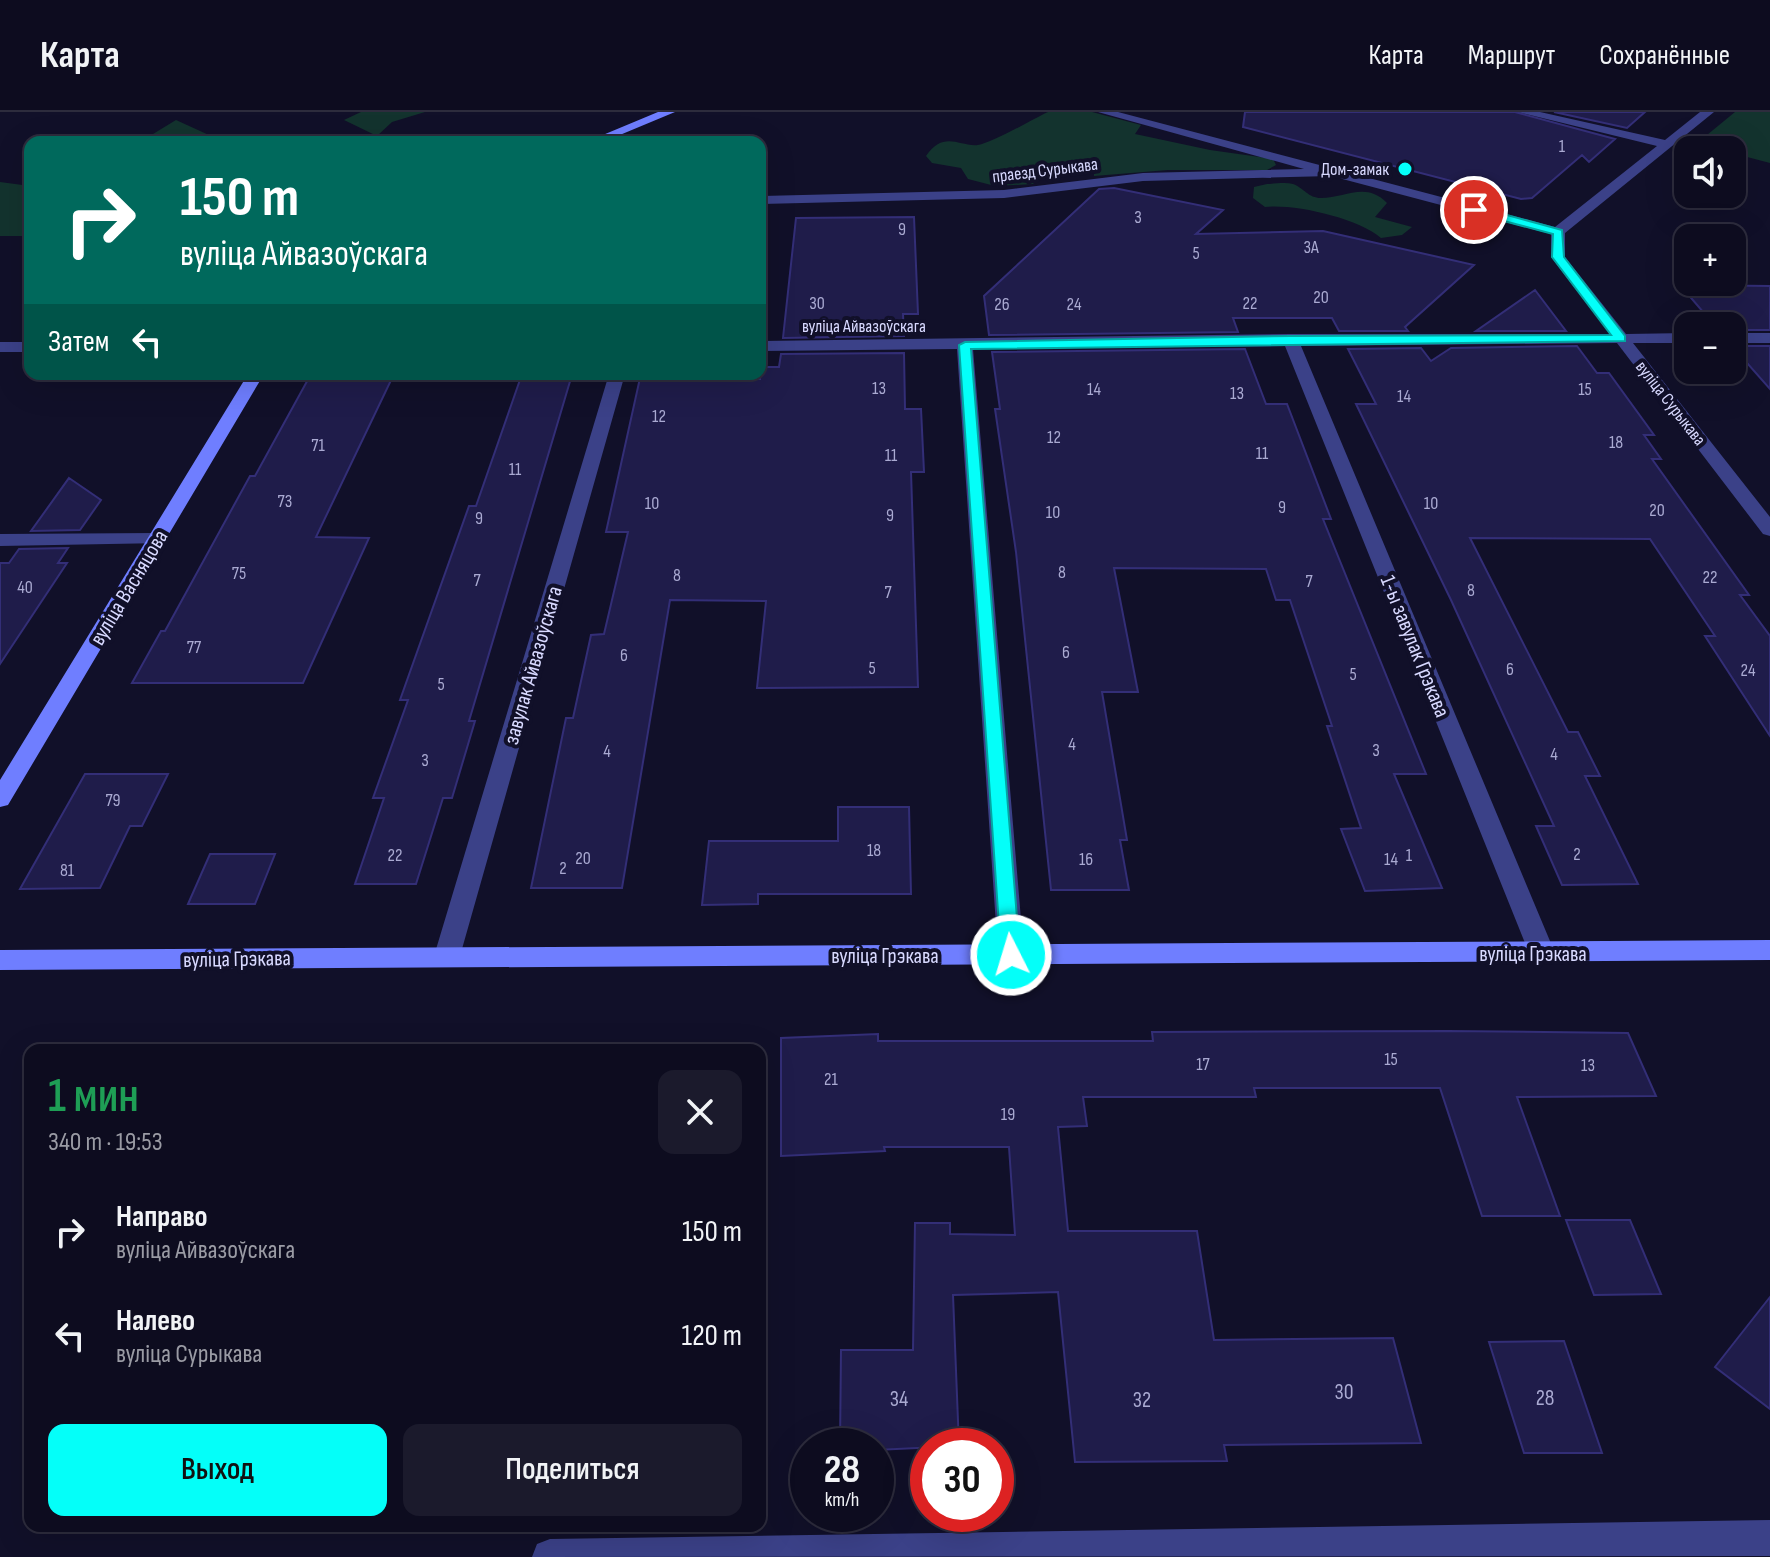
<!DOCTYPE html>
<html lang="ru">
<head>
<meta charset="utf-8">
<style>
	:root { --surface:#0d0c1f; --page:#1b1a2c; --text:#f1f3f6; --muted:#9a9ba4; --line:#2d2c3d; --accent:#04fff9 }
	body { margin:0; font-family:"Sofia Sans Condensed",sans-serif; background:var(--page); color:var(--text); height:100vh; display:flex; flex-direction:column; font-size:30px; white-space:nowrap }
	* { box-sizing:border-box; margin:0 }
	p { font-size:26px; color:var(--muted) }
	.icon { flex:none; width:44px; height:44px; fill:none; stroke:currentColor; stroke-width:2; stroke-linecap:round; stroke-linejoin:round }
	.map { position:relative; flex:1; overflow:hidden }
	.drawer { position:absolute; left:24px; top:932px; width:742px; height:488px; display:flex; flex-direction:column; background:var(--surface); border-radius:16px; box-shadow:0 8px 32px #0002,0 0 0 2px var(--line) }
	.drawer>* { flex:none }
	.top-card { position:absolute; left:24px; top:24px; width:742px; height:244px; border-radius:16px; box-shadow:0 8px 32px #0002,0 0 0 2px var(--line); background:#00695c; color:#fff; overflow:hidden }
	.tools { position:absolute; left:1674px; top:24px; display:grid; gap:16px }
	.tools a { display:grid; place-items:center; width:72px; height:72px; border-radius:16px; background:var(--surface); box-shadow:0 8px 32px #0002,0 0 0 2px var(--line); font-size:40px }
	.speed { position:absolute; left:790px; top:1316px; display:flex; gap:16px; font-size:40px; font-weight:700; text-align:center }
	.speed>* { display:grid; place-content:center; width:104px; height:104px; border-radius:50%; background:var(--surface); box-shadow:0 8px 32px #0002,0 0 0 2px var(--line); line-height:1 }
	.speed small { font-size:20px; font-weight:400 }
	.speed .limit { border:12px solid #d22; background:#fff; color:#111 }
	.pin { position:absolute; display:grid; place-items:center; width:68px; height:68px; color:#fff; margin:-34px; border:4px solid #fff; border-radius:50%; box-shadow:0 2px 8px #0007 }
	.me { position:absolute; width:88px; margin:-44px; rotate:355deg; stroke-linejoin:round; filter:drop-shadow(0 0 6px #0008) }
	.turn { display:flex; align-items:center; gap:28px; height:168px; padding:0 24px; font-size:36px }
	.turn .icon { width:104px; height:104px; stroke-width:2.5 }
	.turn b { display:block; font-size:56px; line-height:68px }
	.then { display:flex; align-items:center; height:76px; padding:0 24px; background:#0003; gap:16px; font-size:30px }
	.round { display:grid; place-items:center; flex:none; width:84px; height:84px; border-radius:16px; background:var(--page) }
	.headline { display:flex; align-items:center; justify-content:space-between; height:136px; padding:0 24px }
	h1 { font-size:48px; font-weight:600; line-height:60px; color:#1e9e55 }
	.primary-button { display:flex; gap:16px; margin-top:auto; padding:16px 24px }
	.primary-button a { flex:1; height:92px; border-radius:16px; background:var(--accent); color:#111; font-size:32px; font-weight:600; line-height:92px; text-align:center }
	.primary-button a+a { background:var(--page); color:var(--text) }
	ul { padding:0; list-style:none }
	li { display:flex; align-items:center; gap:24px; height:104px; padding:0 24px }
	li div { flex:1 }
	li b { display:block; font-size:30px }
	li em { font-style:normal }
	header { display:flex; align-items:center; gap:48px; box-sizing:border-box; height:112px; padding:0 40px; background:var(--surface); border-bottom:2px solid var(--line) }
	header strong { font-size:38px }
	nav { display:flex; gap:44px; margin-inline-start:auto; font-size:28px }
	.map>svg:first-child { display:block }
	.green { fill:#13332e }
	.building { fill:#1f1c4a; stroke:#332e77; stroke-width:2 }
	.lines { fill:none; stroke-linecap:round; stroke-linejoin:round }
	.street { fill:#3b4188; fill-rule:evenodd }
	.secondary { fill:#6f7eff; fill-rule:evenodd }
	.route { fill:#04fff9; stroke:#03a6a2; stroke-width:2 }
	.poi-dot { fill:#04fff9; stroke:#111029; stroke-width:3 }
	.labels { text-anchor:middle; stroke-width:8; stroke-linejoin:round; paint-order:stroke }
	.number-label { font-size:18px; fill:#aaaad2 }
	.far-poi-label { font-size:18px; fill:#d8d9ff; stroke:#111029; text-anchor:end }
	.far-street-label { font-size:18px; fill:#d8d9ff; stroke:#111029 }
	.street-label { font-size:22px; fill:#d8d9ff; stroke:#111029 }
	.near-number-label { font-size:22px; fill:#aaaad2 }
</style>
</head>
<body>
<header>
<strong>Карта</strong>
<nav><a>Карта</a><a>Маршрут</a><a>Сохранённые</a></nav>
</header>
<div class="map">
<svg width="1770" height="1445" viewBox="0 0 1770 1445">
	<rect width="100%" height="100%" fill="#111029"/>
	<path class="green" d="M 361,0 L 425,0 L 392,10 L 377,24 L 344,8 Z
		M 1048,0 L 1092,0 L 1141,13 L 1135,22 L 1210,38 L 1273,47 L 1276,53 L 1267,58 L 1168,58 L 1094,64 L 1094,52 L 1047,60 L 1033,72 L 995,74 L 968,67 L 961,56 L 932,51 L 926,44 C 944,18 959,35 978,33 C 992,31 1033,7 1048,0 Z
		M 1735,0 L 1770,0 L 1770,51 L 1732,41 L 1732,38 L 1696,32 Z
		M 176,8 L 222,29 L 170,30 L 153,22 Z
		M 0,70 L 30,74 L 30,124 L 0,124 Z
		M 1267,72 C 1275,72 1285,70 1293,72 C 1304,76 1308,86 1321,86 C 1345,86 1366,69 1387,91 L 1375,105 L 1412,115 L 1402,123 L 1381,126 C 1357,106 1296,92 1265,95 L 1253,86 L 1254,75 Z"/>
	<path class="building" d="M 1245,0 L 1515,0 L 1615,27 L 1589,50 L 1582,43 L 1532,86 L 1521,87 L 1243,15 Z
		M 1554,0 L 1645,0 L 1627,16 Z
		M 1114,76 L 1223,98 L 1196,122 L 1323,119 L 1474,153 L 1405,215 L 1408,219 L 1339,219 L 1332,206 L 1233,206 L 1238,220 L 989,223 L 984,184 L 1099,77 Z
		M 914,105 L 918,202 L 903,202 L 904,224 L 783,226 L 796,106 Z
		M 1680,173 L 1770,174 L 1770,218 L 1732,218 L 1732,214 L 1715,214 Z
		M 1535,178 L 1566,219 L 1476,219 Z
		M 1577,234 L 1597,261 L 1609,261 L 1654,323 L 1644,323 L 1661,347 L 1652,347 L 1749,483 L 1740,483 L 1770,524 L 1770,624 L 1705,524 L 1715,524 L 1650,427 L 1470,426 L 1568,620 L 1578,620 L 1600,664 L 1585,664 L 1638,772 L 1562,773 L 1536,714 L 1554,714 L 1451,488 L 1356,292 L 1376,292 L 1348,237 L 1421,236 L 1431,249 L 1451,236 Z
		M 1732,234 L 1770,234 L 1770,277 Z
		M 1245,237 L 1266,292 L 1287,292 L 1331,407 L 1323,407 L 1426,662 L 1394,662 L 1442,776 L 1365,779 L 1341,717 L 1361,716 L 1327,614 L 1332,614 L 1290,488 L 1276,488 L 1266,457 L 1114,456 L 1138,580 L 1102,580 L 1127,728 L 1120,728 L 1129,778 L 1051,778 L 1016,440 L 995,297 L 1000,297 L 992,240 Z
		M 904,241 L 905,297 L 921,297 L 924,360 L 911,360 L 918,575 L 757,576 L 766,489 L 670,488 L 622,776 L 531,776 L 566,606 L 573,606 L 591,523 L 604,522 L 628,420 L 606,420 L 640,266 L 760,267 L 760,255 L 779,255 L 781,242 Z
		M 311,262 L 394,262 L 316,425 L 369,426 L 303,571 L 132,571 L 161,519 L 165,519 L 250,364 L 255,364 Z
		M 522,262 L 570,262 L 571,266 L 469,609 L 475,609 L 452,686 L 443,686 L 416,772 L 355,772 L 384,686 L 373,686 L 408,588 L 400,588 L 469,394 L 476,394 Z
		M 69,366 L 101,388 L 80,418 L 31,419 Z
		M 68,436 L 58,451 L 67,451 L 0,552 L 0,451 L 9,451 L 19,437 Z
		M 85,662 L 168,662 L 142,714 L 130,714 L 100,776 L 20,777 Z
		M 838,695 L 909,695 L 911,782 L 758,782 L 758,792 L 702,793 L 709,729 L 838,729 Z
		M 210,742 L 275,742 L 255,792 L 188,792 Z
		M 1448,919 L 1628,921 L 1656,984 L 1517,985 L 1560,1104 L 1482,1104 L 1440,976 L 1254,976 L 1256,985 L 1083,985 L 1087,1014 L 1058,1015 L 1068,1119 L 1197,1119 L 1214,1228 L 1393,1226 L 1421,1331 L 1224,1333 L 1227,1349 L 1075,1350 L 1058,1180 L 953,1183 L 959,1334 L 876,1338 L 876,1334 L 840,1334 L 841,1238 L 913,1238 L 915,1111 L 950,1111 L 950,1122 L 1015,1123 L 1009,1035 L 884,1035 L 885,1039 L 781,1044 L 781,926 L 878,922 L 878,929 L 1153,929 L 1152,920 Z
		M 1566,1108 L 1630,1108 L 1661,1182 L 1594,1183 Z
		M 1770,1185 L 1770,1297 L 1715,1255 Z
		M 1564,1229 L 1602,1341 L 1524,1341 L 1489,1230 Z"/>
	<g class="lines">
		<path class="street" d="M 1098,0 L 1118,0 L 1555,115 L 1657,34 L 1518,0 L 1540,0 L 1665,28 L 1700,0 L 1714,0 L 1565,121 L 1565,145 L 1626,222 L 1688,221 L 1688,231 L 1633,231 L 1770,405 L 1770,424 L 1763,422 L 1617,231 L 1301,234 L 1555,841 L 1551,848 L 1542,851 L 1533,848 L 1529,841 L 1285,234 L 973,237 L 1024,843 L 1020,850 L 1011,853 L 1002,850 L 998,843 L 957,237 L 760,239 L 760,229 L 1290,222 L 1610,222 L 1551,145 L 1551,122 L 1331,64 L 1143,69 L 1004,86 L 760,92 L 760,84 L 1004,78 L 1143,61 L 1304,57 Z
			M 1732,221 L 1770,221 L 1770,231 L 1732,231 Z
			M 0,230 L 30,230 L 30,240 L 0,240 Z
			M 609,262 L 625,262 L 460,844 L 456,851 L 447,854 L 438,851 L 434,844 Z
			M 157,421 L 167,427 L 164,431 L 0,434 L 0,422 Z
			M 1770,1408 L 1770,1444 L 532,1445 L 537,1432 L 550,1427 Z"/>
		<path class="secondary" d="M 658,0 L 675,0 L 603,30 L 586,30 Z
			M 248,262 L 264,262 L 8,693 L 0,695 L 0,668 Z
			M 1770,828 L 1770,848 L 0,858 L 0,838 Z"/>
	</g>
	<path class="route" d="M 1474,94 L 1562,118 L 1564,145 L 1625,224 L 1625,229 L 971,237 L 1020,843 L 1018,848 L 1004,848 L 1001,843 L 959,233 L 965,230 L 1290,224 L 1611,223 L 1552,145 L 1553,122 L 1470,100 L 1470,95 Z"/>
	<circle class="poi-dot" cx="1405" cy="57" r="8"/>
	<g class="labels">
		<g class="number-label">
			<text x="1562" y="40">1</text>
			<text x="1138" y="111">3</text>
			<text x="902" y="123">9</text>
			<text x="1311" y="141">3А</text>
			<text x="1196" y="147">5</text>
			<text x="1321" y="191">20</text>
			<text x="817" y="197">30</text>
			<text x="1250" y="197">22</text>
			<text x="1002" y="198">26</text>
			<text x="1074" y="198">24</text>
			<text x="879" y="282">13</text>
			<text x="1094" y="283">14</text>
			<text x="1585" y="283">15</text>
			<text x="1237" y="287">13</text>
			<text x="1404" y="290">14</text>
			<text x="659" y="310">12</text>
			<text x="1054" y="331">12</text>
			<text x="1616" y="336">18</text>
			<text x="318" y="339">71</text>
			<text x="1262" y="347">11</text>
			<text x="891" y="349">11</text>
			<text x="515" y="363">11</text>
			<text x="285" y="395">73</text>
			<text x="652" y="397">10</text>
			<text x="1431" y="397">10</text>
			<text x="1282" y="401">9</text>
			<text x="1657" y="404">20</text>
			<text x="1053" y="406">10</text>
			<text x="890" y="409">9</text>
			<text x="479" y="412">9</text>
			<text x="1062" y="466">8</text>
			<text x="239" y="467">75</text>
			<text x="677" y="469">8</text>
			<text x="1710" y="471">22</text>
			<text x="477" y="474">7</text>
			<text x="1309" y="475">7</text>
			<text x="25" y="481">40</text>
			<text x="1471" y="484">8</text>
			<text x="888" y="486">7</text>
			<text x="194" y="541">77</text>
			<text x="1066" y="546">6</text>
			<text x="624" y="549">6</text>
			<text x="872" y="562">5</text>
			<text x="1510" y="563">6</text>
			<text x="1748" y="564">24</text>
			<text x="1353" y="568">5</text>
			<text x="441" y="578">5</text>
			<text x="1072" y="638">4</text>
			<text x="1376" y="644">3</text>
			<text x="607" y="645">4</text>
			<text x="1554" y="648">4</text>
			<text x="425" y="654">3</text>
			<text x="113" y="694">79</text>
			<text x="874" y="744">18</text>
			<text x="1577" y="748">2</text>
			<text x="395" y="749">22</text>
			<text x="1409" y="749">1</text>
			<text x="583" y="752">20</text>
			<text x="1086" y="753">16</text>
			<text x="1391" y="753">14</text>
			<text x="563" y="762">2</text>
			<text x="67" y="764">81</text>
			<text x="1391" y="953">15</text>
			<text x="1203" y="958">17</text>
			<text x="1588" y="959">13</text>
			<text x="831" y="973">21</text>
			<text x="1008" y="1008">19</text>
		</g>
		<g class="far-poi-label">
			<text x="1389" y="63">Дом-замак</text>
		</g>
		<g class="far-street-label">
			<text transform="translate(1045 58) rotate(-7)" y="6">праезд Сурыкава</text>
			<text x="864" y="220">вуліца Айвазоўскага</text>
			<text transform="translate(1671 291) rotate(52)" y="6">вуліца Сурыкава</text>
		</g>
		<g class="street-label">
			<text transform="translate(128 475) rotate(-59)" y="8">вуліца Васняцова</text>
			<text transform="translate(1416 534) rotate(68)" y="8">1-ы завулак Грэкава</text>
			<text transform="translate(532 553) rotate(-74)" y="8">завулак Айвазоўскага</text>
			<text x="1533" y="849">вуліца Грэкава</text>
			<text x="885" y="851">вуліца Грэкава</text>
			<text transform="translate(237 846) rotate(-1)" y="8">вуліца Грэкава</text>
		</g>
		<g class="near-number-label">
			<text x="1344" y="1287">30</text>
			<text x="1545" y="1293">28</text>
			<text x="899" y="1294">34</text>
			<text x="1142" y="1295">32</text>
		</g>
	</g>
</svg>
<div class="tools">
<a><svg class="icon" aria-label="sound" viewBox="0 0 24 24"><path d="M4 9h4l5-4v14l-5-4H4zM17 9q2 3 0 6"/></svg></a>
<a>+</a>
<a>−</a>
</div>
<div class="speed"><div>28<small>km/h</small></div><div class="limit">30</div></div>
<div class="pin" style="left:1474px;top:98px;background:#d93025"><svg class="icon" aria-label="arrive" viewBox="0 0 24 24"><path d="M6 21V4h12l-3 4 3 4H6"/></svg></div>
<svg class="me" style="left:1011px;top:843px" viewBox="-20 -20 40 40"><circle r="17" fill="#04fff9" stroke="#fff" stroke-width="3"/><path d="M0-11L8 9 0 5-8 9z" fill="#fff"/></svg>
<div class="top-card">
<div class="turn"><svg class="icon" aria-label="right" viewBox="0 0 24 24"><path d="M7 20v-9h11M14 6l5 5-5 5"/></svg><div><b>150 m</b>вуліца Айвазоўскага</div></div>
<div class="then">Затем<svg class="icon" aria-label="left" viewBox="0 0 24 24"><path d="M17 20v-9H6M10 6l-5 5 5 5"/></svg></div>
</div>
<section class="drawer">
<div class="headline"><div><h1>1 мин</h1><p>340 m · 19:53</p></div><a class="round"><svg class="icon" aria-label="close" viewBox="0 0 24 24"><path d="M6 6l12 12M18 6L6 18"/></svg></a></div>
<ul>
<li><svg class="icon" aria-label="right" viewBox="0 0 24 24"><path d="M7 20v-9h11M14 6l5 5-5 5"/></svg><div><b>Направо</b><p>вуліца Айвазоўскага</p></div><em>150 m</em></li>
<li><svg class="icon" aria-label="left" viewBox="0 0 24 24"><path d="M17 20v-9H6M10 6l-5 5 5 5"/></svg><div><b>Налево</b><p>вуліца Сурыкава</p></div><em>120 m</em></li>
</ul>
<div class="primary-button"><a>Выход</a><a>Поделиться</a></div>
</section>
</div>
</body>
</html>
